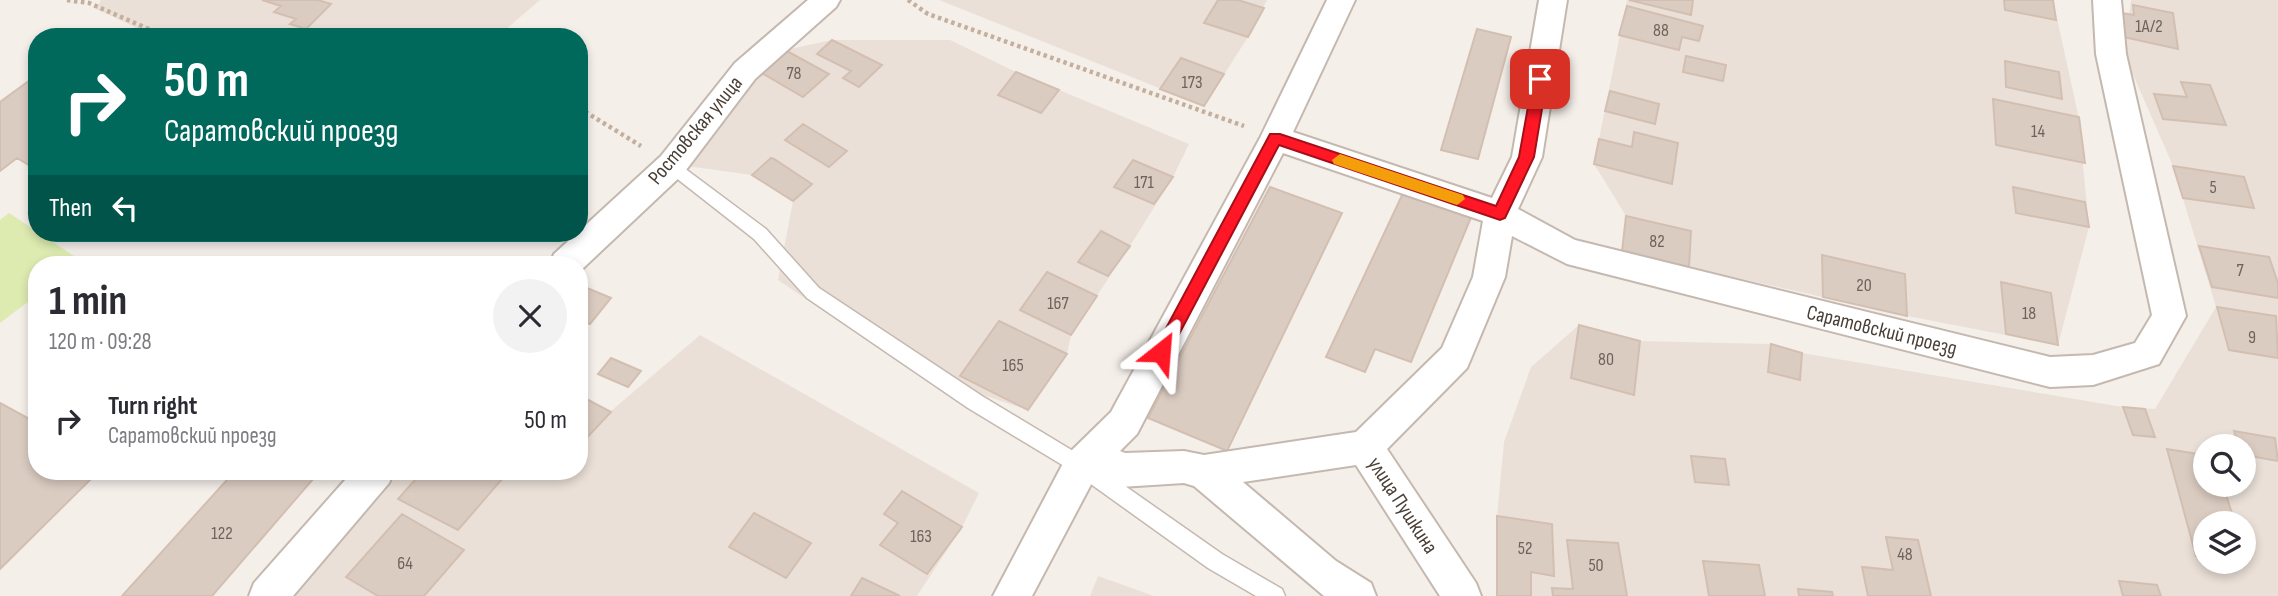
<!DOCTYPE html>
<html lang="en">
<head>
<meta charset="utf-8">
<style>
	:root { --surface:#fff; --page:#f2f2f3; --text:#2b2b33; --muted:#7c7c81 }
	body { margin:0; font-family:"Sofia Sans Condensed",sans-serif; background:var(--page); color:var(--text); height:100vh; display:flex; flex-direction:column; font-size:26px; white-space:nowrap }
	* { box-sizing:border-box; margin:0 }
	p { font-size:23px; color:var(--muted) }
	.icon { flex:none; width:38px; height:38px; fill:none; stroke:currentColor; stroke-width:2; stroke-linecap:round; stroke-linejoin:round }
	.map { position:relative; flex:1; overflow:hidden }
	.side { position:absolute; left:28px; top:256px; width:560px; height:224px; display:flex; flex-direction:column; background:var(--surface); border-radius:28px; box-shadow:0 4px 10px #0003 }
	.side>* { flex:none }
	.guide { position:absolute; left:28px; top:28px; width:560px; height:214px; border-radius:28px; box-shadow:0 4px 10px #0003; background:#00695c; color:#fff; overflow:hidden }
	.buttons { position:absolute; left:2193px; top:434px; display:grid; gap:14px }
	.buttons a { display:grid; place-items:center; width:63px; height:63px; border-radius:50%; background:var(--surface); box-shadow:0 4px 10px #0003; font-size:35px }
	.pin { position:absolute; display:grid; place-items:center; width:60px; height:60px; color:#fff; margin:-30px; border-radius:14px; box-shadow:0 4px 10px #0006 }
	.me { position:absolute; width:77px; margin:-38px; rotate:28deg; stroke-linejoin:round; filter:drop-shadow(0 0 5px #0008) }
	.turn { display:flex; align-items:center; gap:24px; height:147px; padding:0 21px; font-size:32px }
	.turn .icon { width:91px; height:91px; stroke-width:2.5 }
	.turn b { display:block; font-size:49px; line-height:60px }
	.then { display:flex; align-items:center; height:66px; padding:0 21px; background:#0003; gap:14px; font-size:26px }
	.round { display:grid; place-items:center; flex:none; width:74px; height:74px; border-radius:37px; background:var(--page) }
	.head { display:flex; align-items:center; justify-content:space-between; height:119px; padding:0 21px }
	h1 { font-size:42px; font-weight:700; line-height:52px }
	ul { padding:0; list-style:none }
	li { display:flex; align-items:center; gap:21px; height:91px; padding:0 21px }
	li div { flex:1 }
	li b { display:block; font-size:26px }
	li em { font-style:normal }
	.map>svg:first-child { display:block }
	.residential { fill:#eae0d8; fill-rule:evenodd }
	.green { fill:#ddebb1 }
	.building { fill:#dbccc1; stroke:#d3bfb1; stroke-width:2 }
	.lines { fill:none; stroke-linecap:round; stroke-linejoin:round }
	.lane-casing { stroke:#c5b8af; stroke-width:3 }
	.street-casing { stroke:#c5b8af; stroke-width:4 }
	.path { stroke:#c4ae9c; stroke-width:4.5; stroke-dasharray:3.5 3.5; stroke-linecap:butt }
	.lane { fill:#fff; fill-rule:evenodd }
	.street { fill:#fff; fill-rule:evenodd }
	.route { fill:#ff1725; stroke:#a60f18; stroke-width:2 }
	.slow { fill:#f59e0b }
	.labels { text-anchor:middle; stroke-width:5; stroke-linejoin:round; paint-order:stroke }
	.number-label { font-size:18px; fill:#6e625a }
	.street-label { font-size:21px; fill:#4a3f37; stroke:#fff }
</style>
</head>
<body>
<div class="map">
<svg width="2278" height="596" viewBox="0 0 2278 596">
	<rect width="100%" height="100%" fill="#f5efea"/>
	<path class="residential" d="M 101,0 L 540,0 L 497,37 L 156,37 L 96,9 Z
		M 939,0 L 1267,0 L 1248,37 L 1204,106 Z
		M 1627,0 L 2053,0 L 2078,114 L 2089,227 L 2058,345 L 1907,316 L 1622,252 L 1626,216 L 1594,164 Z
		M 2131,0 L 2278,0 L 2278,596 L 1497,596 L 1497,516 L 1504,442 L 1531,367 L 1579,325 L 1640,341 L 1771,344 L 1802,353 L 2123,407 L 2155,409 L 2216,307 L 2173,166 L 2124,54 ZM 2205,446 L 2244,446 L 2244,485 L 2205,485 ZM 2205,523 L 2244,523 L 2244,562 L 2205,562 Z
		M 832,40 L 950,40 L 1016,72 L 1189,144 L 1173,177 L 1130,246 L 1071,335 L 1067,354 L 1028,410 L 912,371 L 778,280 L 793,201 L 752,175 L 665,163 L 785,50 Z
		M 700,335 L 979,493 L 962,527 L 917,596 L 293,596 L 316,561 L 394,471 L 579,471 L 579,395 L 611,411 Z
		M 1098,576 L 1154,596 L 1090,596 Z"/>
	<path class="green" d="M 9,213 L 80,260 L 75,264 L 37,264 L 37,295 L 0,323 L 0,220 Z"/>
	<path class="building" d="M 262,0 L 318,0 L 331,4 L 306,29 L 290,24 L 296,19 L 274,12 L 281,6 Z
		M 1218,0 L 1238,0 L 1264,8 L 1248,37 L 1204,23 Z
		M 1629,0 L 1693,0 L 1691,15 Z
		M 2004,0 L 2053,0 L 2056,20 L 2005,10 Z
		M 2133,5 L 2173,13 L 2178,49 L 2123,37 L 2121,13 L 2134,15 Z
		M 1627,6 L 1703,26 L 1699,41 L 1682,37 L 1679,50 L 1619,35 Z
		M 1477,29 L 1511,37 L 1478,159 L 1441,150 Z
		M 832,40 L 882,65 L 859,87 L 843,78 L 851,71 L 817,54 Z
		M 785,50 L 829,74 L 803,97 L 760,72 Z
		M 1686,56 L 1726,65 L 1723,81 L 1683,72 Z
		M 1181,58 L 1224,74 L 1204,106 L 1160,89 Z
		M 2005,61 L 2059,72 L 2062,99 L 2006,87 Z
		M 1016,72 L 1059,90 L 1041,113 L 998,95 Z
		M 37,75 L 37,170 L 17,158 L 0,171 L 0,102 Z
		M 2181,82 L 2210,85 L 2226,125 L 2163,119 L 2154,94 L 2187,97 Z
		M 1610,91 L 1659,104 L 1655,124 L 1605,111 Z
		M 1993,99 L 2079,117 L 2085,163 L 1996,145 Z
		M 803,124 L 847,151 L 829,167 L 785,140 Z
		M 1634,132 L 1678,143 L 1672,184 L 1594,164 L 1599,139 L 1632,147 Z
		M 771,158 L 774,159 L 812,184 L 793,201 L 752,175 Z
		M 1133,160 L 1173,177 L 1154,204 L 1114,187 Z
		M 2173,166 L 2244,177 L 2254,208 L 2183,198 Z
		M 1270,187 L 1342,213 L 1227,451 L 1148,418 Z
		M 2013,187 L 2085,202 L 2089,227 L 2016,213 Z
		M 1404,191 L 1472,215 L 1411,362 L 1375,349 L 1365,372 L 1326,357 Z
		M 1626,216 L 1691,231 L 1689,267 L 1622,252 Z
		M 1101,231 L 1130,246 L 1108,276 L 1078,262 Z
		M 2199,246 L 2269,257 L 2278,283 L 2278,298 L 2212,287 Z
		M 1822,255 L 1905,274 L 1907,316 L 1823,297 Z
		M 1047,272 L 1097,296 L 1071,335 L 1020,310 Z
		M 2001,282 L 2051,293 L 2058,345 L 2006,334 Z
		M 587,288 L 611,298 L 590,324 L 579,320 L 579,298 Z
		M 2217,307 L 2276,316 L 2278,358 L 2229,350 Z
		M 999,321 L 1067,354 L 1028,410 L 960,376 Z
		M 1579,325 L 1640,341 L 1634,395 L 1571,378 Z
		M 1771,344 L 1802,353 L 1800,380 L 1768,372 Z
		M 611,358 L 641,371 L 628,387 L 598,374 Z
		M 579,395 L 611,412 L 579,446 Z
		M 0,403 L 37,423 L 37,471 L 99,471 L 0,569 Z
		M 2123,407 L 2145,409 L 2155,437 L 2133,435 Z
		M 2234,431 L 2275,438 L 2278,461 L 2244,455 L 2244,446 L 2239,446 Z
		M 2167,449 L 2205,455 L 2205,485 L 2223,485 L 2235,523 L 2205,523 L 2205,557 L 2196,556 Z
		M 1691,456 L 1725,459 L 1729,485 L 1695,482 Z
		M 235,471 L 320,471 L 212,596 L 122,596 Z
		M 423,471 L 509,471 L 458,530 L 398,499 Z
		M 902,491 L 962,527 L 927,574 L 880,545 L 898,523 L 884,514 Z
		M 754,513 L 811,543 L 786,578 L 729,547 Z
		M 402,514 L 464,550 L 424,596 L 378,596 L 346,577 Z
		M 1497,516 L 1552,524 L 1554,576 L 1531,572 L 1531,596 L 1497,596 Z
		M 1886,537 L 1918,540 L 1931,596 L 1868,596 L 1862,567 L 1893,570 Z
		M 1567,540 L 1618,543 L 1627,596 L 1553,596 L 1552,588 L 1573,589 Z
		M 1703,561 L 1759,565 L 1765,596 L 1709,596 Z
		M 862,578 L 900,596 L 851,596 Z
		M 2119,581 L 2157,585 L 2161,596 L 2123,596 Z
		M 1798,589 L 1832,592 L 1833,596 L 1799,596 Z"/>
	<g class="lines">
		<defs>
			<path id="lane" d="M 672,159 L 766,229 L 819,288 L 982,396 L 1088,460 L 1222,554 L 1282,589 L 1285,596 L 1256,596 L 1208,568 L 1074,472 L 968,408 L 807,298 L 754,239 L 666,170 L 664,165 L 666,160 Z"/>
			<path id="street" d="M 808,0 L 840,0 L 836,7 L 755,79 L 683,174 L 579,272 L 579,264 L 550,264 L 554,254 L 661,156 L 735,63 Z
				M 1327,0 L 1355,0 L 1293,132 L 1492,198 L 1512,157 L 1539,0 L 1567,0 L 1542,157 L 1518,209 L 1575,240 L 2050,357 L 2093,355 L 2135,343 L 2152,315 L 2096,54 L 2093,0 L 2121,0 L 2126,54 L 2186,316 L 2159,364 L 2093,385 L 2050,387 L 1567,264 L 1512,236 L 1505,277 L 1467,368 L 1387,449 L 1476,583 L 1481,596 L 1440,596 L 1356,465 L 1243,482 L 1336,561 L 1371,583 L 1376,596 L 1324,596 L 1194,486 L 1184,483 L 1121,487 L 1096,475 L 1032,596 L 993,596 L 1068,454 L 1111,412 L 1260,138 ZM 1283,153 L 1483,221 L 1473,277 L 1442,348 L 1356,432 L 1204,455 L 1184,451 L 1125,453 L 1120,451 L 1137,434 Z
				M 353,471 L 394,471 L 389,483 L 293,596 L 249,596 L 254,583 Z"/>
		</defs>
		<use href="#lane" class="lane-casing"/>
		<use href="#street" class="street-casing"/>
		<path class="path" d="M 67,0 L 89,3 L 167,37
			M 908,0 L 928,14 L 1244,126
			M 579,108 L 641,146"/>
		<use href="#lane" class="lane"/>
		<use href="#street" class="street"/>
	</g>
	<path class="route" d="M 1540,73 L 1547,79 L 1534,157 L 1505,218 L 1500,220 L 1279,145 L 1167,357 L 1156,357 L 1153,352 L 1156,347 L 1270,134 L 1280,134 L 1496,206 L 1519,157 L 1533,79 Z"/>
	<path class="slow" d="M 1340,154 L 1463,195 L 1465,199 L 1457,205 L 1334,164 L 1332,160 Z"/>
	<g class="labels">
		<g class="number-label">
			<text x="2149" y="32">1А/2</text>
			<text x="1661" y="36">88</text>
			<text x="794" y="79">78</text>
			<text x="1192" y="88">173</text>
			<text x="2038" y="137">14</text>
			<text x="1144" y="188">171</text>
			<text x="2213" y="193">5</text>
			<text x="1657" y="247">82</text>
			<text x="2240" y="276">7</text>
			<text x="1864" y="291">20</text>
			<text x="1058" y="309">167</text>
			<text x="2029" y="319">18</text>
			<text x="2252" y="343">9</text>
			<text x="1606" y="365">80</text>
			<text x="1013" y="371">165</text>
			<text x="222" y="539">122</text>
			<text x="921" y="542">163</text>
			<text x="1525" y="554">52</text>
			<text x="1905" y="560">48</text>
			<text x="405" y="569">64</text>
			<text x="1596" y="571">50</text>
		</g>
		<g class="street-label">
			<text transform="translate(695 130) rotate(-50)" y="7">Ростовская улица</text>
			<text transform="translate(1882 330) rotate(14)" y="7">Саратовский проезд</text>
			<text transform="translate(1403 505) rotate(57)" y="7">улица Пушкина</text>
		</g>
	</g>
</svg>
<div class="buttons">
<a><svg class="icon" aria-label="search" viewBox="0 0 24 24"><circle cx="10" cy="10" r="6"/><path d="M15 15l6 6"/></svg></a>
<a><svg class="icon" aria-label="layers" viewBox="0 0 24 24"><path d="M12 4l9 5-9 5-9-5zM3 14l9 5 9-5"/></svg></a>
</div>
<div class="pin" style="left:1540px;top:79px;background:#d93025"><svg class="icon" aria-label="arrive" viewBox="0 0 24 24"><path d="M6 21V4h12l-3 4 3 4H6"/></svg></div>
<svg class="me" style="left:1161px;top:352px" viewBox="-20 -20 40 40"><path d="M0-17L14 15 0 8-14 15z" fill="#ff1725" stroke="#fff" stroke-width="4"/></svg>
<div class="guide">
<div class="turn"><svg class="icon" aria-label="right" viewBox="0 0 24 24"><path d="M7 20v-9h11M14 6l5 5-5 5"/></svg><div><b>50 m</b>Саратовский проезд</div></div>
<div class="then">Then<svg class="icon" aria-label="left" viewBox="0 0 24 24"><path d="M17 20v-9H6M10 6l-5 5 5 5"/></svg></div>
</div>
<section class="side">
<div class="head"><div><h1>1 min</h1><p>120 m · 09:28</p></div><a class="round"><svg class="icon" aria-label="close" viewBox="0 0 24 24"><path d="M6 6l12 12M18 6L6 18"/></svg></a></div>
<ul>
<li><svg class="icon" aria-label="right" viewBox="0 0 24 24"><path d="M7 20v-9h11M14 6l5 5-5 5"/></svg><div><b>Turn right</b><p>Саратовский проезд</p></div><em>50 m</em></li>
</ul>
</section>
</div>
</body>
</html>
